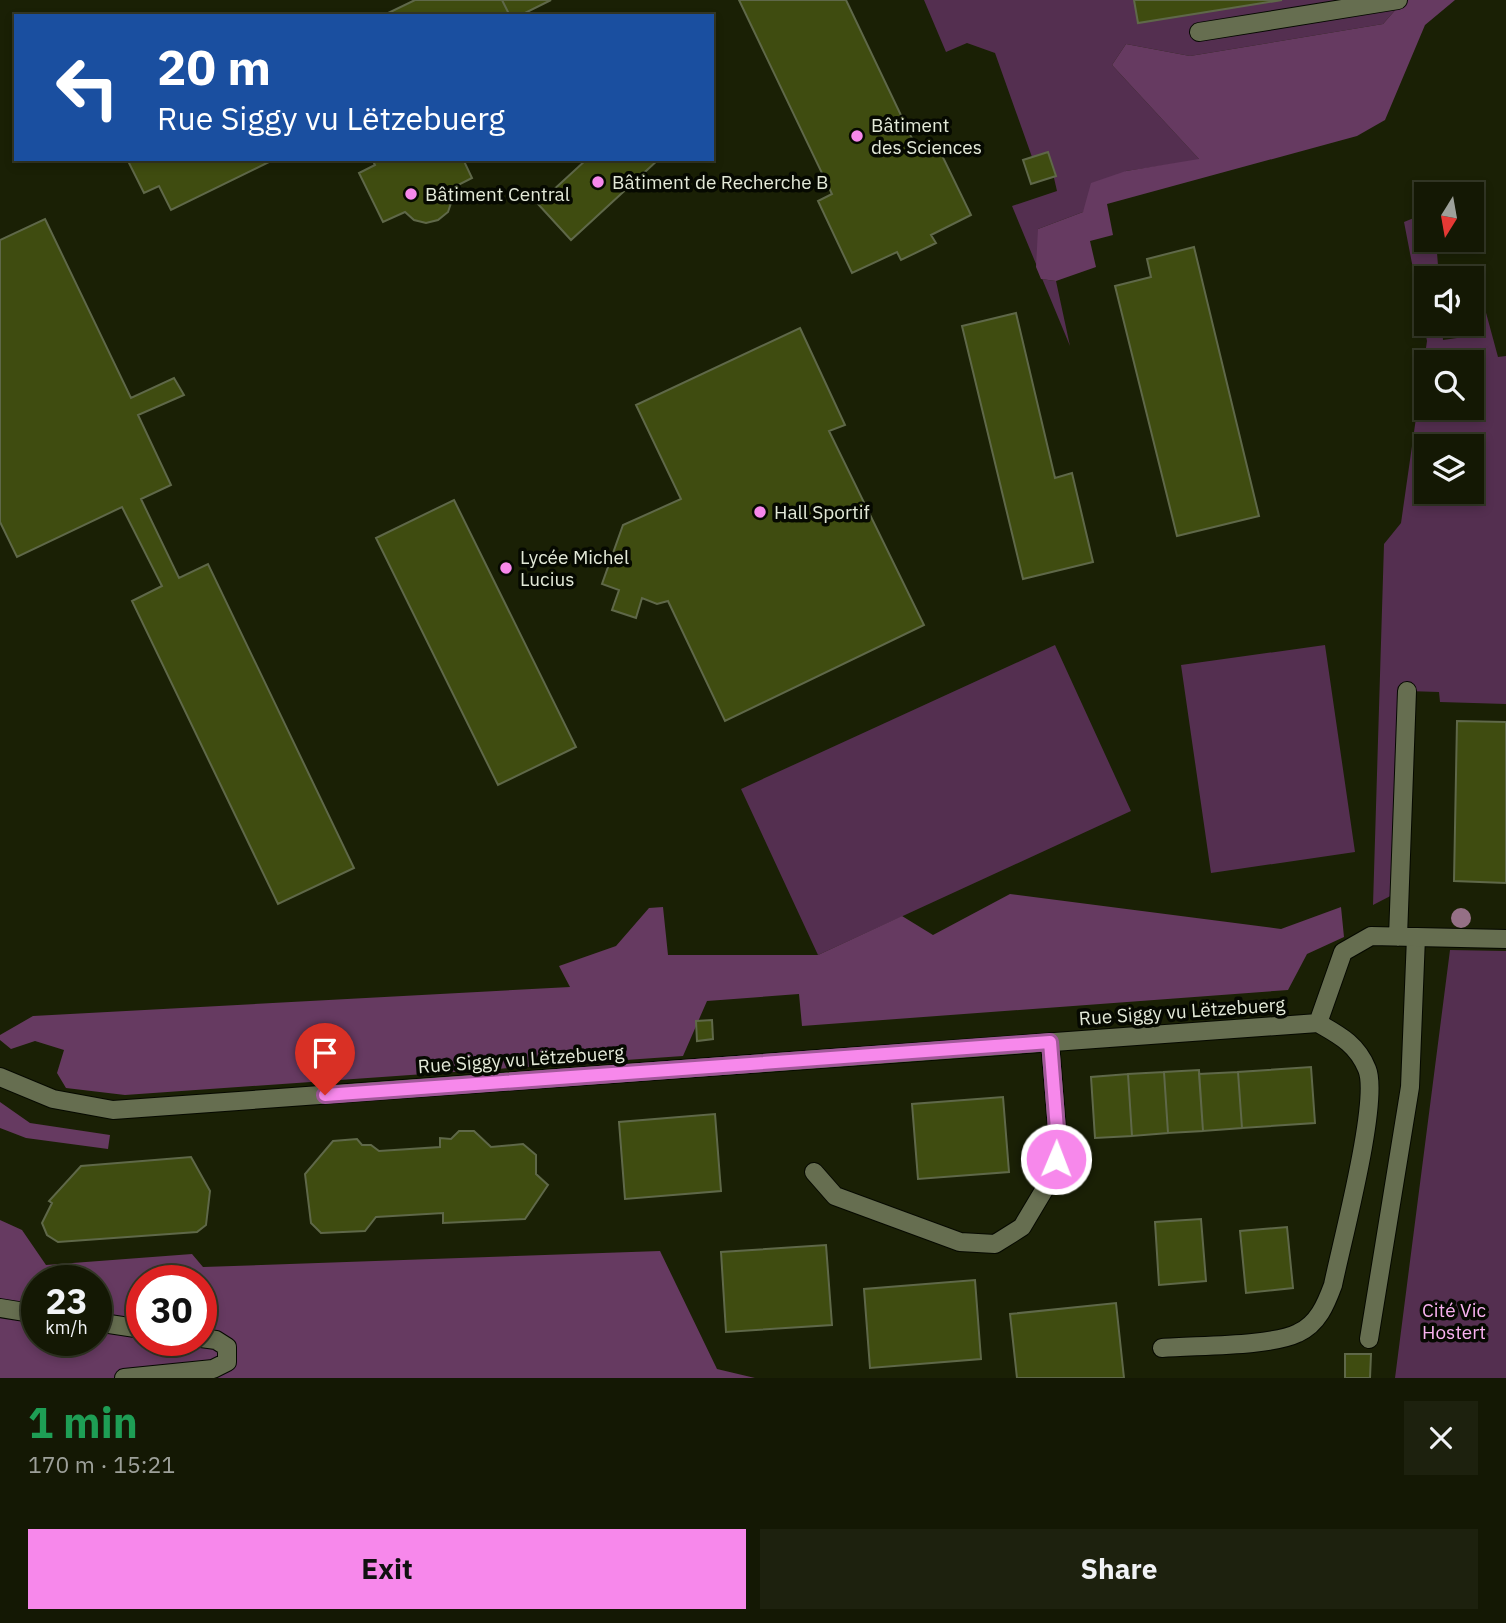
<!DOCTYPE html>
<html lang="en">
<head>
<meta charset="utf-8">
<style>
	:root { --surface:#141804; --page:#1d210e; --text:#f1f3f6; --muted:#9da09a; --line:#333726; --accent:#f788eb }
	body { margin:0; font-family:"IBM Plex Sans",sans-serif; background:var(--page); color:var(--text); height:100vh; display:flex; flex-direction:column; font-size:26px; white-space:nowrap }
	* { box-sizing:border-box; margin:0 }
	p { font-size:23px; color:var(--muted) }
	.icon { flex:none; width:38px; height:38px; fill:none; stroke:currentColor; stroke-width:2; stroke-linecap:round; stroke-linejoin:round }
	.map { position:relative; height:1378px; overflow:hidden }
	.side { display:flex; flex-direction:column; background:var(--surface); flex:1 }
	.side>* { flex:none }
	.guide { position:absolute; left:14px; top:14px; width:700px; height:147px; border-radius:0px; box-shadow:0 4px 10px #0003,0 0 0 2px var(--line); background:#1a4fa0; color:#fff; overflow:hidden }
	.needle { width:46px; rotate:191deg }
	.tools { position:absolute; left:1414px; top:182px; display:grid; gap:14px }
	.tools a { display:grid; place-items:center; width:70px; height:70px; border-radius:0px; background:var(--surface); box-shadow:0 4px 10px #0003,0 0 0 2px var(--line); font-size:35px }
	.speed { position:absolute; left:21px; top:1265px; display:flex; gap:14px; font-size:35px; font-weight:700; text-align:center }
	.speed>* { display:grid; place-content:center; width:91px; height:91px; border-radius:50%; background:var(--surface); box-shadow:0 4px 10px #0003,0 0 0 2px var(--line); line-height:1 }
	.speed small { font-size:18px; font-weight:400 }
	.speed .limit { border:10px solid #d22; background:#fff; color:#111 }
	.pin { position:absolute; display:grid; place-items:center; width:60px; height:60px; color:#fff; margin:-72px -30px; border-radius:50% 50% 50% 0; rotate:-45deg; box-shadow:0 0 7px #0007 }
	.pin .icon { rotate:45deg }
	.me { position:absolute; width:77px; margin:-38px; rotate:1deg; stroke-linejoin:round; filter:drop-shadow(0 0 5px #0008) }
	.turn { display:flex; align-items:center; gap:24px; height:147px; padding:0 28px; font-size:32px }
	.turn .icon { width:91px; height:91px; stroke-width:2.5 }
	.turn b { display:block; font-size:49px; line-height:60px }
	.round { display:grid; place-items:center; flex:none; width:74px; height:74px; border-radius:0px; background:var(--page) }
	.summary { display:flex; align-items:center; justify-content:space-between; height:119px; padding:0 28px }
	h1 { font-size:42px; font-weight:700; line-height:52px; color:#1e9e55 }
	.primary-button { display:flex; gap:14px; margin-top:auto; padding:14px 28px }
	.primary-button a { flex:1; height:80px; border-radius:0px; background:var(--accent); color:#111; font-size:28px; font-weight:700; line-height:80px; text-align:center }
	.primary-button a+a { background:var(--page); color:var(--text) }
	.map>svg:first-child { display:block }
	.green { fill:#542f50; fill-rule:evenodd }
	.forest { fill:#663a61; fill-rule:evenodd }
	.building { fill:#3f4c10; stroke:#5f6849; stroke-width:2 }
	.lines { fill:none; stroke-linecap:round; stroke-linejoin:round }
	.service-casing { stroke:#060900; stroke-width:20 }
	.minor-casing { stroke:#060900; stroke-width:20 }
	.service { stroke:#666e50; stroke-width:18 }
	.minor { stroke:#666e50; stroke-width:18 }
	.tree { fill:#957086 }
	.route-casing { stroke:#a15899; stroke-width:18 }
	.route { stroke:#f788eb; stroke-width:12 }
	.poi-dot { fill:#f788eb; stroke:#060901; stroke-width:2.5 }
	.labels { text-anchor:middle; stroke-width:7; stroke-linejoin:round; paint-order:stroke }
	.poi-label { font-size:19px; fill:#e3e9d8; stroke:#060901; text-anchor:start }
	.street-label { font-size:19px; fill:#e3e9d8; stroke:#060901 }
	.park-label { font-size:19px; fill:#f9b2f0; stroke:#060901 }
</style>
</head>
<body>
<div class="map">
<svg width="1506" height="1378" viewBox="0 0 1506 1378">
	<rect width="100%" height="100%" fill="#1a2005"/>
	<path class="green" d="M 924,0 L 1404,0 L 1383,24 L 1190,56 L 1126,44 L 1112,65 L 1200,160 L 1126,171 L 1083,212 L 1038,229 L 1041,279 L 1056,281 L 1070,346 L 1012,206 L 1057,191 L 1048,152 L 1032,157 L 995,53 L 967,43 L 946,52 Z
		M 1426,213 L 1426,240 L 1436,240 L 1439,278 L 1426,278 L 1426,324 L 1442,324 L 1443,340 L 1471,336 L 1472,278 L 1462,278 L 1462,275 L 1475,272 L 1498,357 L 1506,356 L 1506,704 L 1440,702 L 1439,692 L 1407,691 L 1402,890 L 1373,905 L 1384,544 L 1401,523 L 1427,341 L 1404,222 ZM 1426,362 L 1472,362 L 1472,408 L 1426,408 ZM 1426,446 L 1472,446 L 1472,492 L 1426,492 Z
		M 1055,645 L 1131,811 L 818,955 L 741,789 Z
		M 1325,645 L 1355,852 L 1211,873 L 1181,665 Z
		M 1450,950 L 1506,951 L 1506,1378 L 1395,1378 Z"/>
	<path class="forest" d="M 1404,0 L 1455,0 L 1425,25 L 1385,120 L 1357,136 L 1107,204 L 1113,235 L 1090,241 L 1096,267 L 1056,281 L 1041,279 L 1036,267 L 1038,229 L 1083,212 L 1091,183 L 1126,171 L 1199,159 L 1112,65 L 1126,44 L 1190,56 L 1383,24 Z
		M 1010,894 L 1281,929 L 1341,907 L 1344,937 L 1307,954 L 1288,990 L 802,1026 L 799,994 L 707,1001 L 683,1056 L 125,1095 L 66,1088 L 57,1073 L 64,1050 L 35,1041 L 11,1049 L 0,1040 L 0,1035 L 33,1016 L 570,987 L 559,966 L 616,946 L 649,908 L 663,907 L 668,955 L 818,955 L 902,916 L 933,935 Z
		M 0,1102 L 30,1123 L 110,1135 L 108,1149 L 26,1138 L 0,1128 Z
		M 0,1220 L 22,1230 L 46,1265 L 192,1254 L 203,1267 L 660,1251 L 717,1369 L 755,1378 L 0,1378 ZM 37,1281 L 96,1281 L 96,1340 L 37,1340 ZM 142,1281 L 201,1281 L 201,1340 L 142,1340 Z"/>
	<path class="building" d="M 415,0 L 502,0 L 510,16 L 382,16 Z
		M 502,0 L 551,0 L 519,16 L 510,16 Z
		M 739,0 L 846,0 L 918,151 L 936,143 L 971,215 L 931,235 L 936,243 L 901,260 L 897,252 L 852,273 L 818,201 L 832,194 Z
		M 1134,0 L 1282,0 L 1138,23 Z
		M 1048,152 L 1056,176 L 1031,184 L 1023,160 Z
		M 127,159 L 275,159 L 171,210 L 159,186 L 144,193 Z
		M 372,159 L 463,159 L 472,178 L 452,188 L 452,200 L 448,212 L 438,220 L 426,223 L 414,220 L 405,212 L 383,222 L 359,173 L 375,165 Z
		M 587,159 L 659,159 L 571,240 L 538,204 Z
		M 45,219 L 131,398 L 174,378 L 184,395 L 138,415 L 171,485 L 141,499 L 179,578 L 208,564 L 354,868 L 278,904 L 132,601 L 162,586 L 122,507 L 17,557 L 0,522 L 0,240 Z
		M 1194,247 L 1259,516 L 1177,536 L 1115,286 L 1151,277 L 1147,259 Z
		M 1016,313 L 1055,478 L 1072,473 L 1093,562 L 1023,579 L 962,326 Z
		M 800,328 L 845,425 L 829,431 L 924,625 L 725,721 L 668,601 L 657,604 L 642,598 L 636,618 L 612,610 L 619,590 L 602,584 L 623,525 L 681,499 L 636,405 Z
		M 454,500 L 576,747 L 498,785 L 376,538 Z
		M 1457,721 L 1506,722 L 1506,883 L 1454,881 Z
		M 712,1020 L 713,1039 L 697,1041 L 696,1021 Z
		M 1311,1067 L 1315,1123 L 1242,1128 L 1238,1072 Z
		M 1199,1070 L 1203,1131 L 1168,1133 L 1164,1072 Z
		M 1164,1072 L 1168,1133 L 1132,1136 L 1128,1074 Z
		M 1238,1072 L 1242,1128 L 1203,1131 L 1199,1074 Z
		M 1128,1074 L 1132,1136 L 1095,1138 L 1091,1077 Z
		M 1003,1097 L 1009,1172 L 918,1179 L 912,1104 Z
		M 715,1114 L 721,1191 L 625,1199 L 619,1122 Z
		M 459,1131 L 474,1131 L 491,1147 L 523,1144 L 536,1155 L 536,1174 L 548,1185 L 525,1219 L 443,1223 L 443,1213 L 376,1217 L 365,1231 L 321,1233 L 311,1223 L 305,1174 L 333,1141 L 357,1139 L 362,1145 L 371,1145 L 379,1151 L 440,1147 L 440,1138 L 451,1139 Z
		M 191,1157 L 210,1191 L 206,1225 L 197,1232 L 58,1242 L 47,1235 L 42,1223 L 52,1203 L 49,1201 L 81,1166 Z
		M 1201,1219 L 1206,1281 L 1159,1285 L 1155,1222 Z
		M 1287,1227 L 1293,1288 L 1246,1293 L 1240,1231 Z
		M 826,1245 L 832,1325 L 726,1332 L 721,1252 Z
		M 975,1280 L 981,1359 L 870,1368 L 864,1289 Z
		M 1116,1303 L 1124,1378 L 1017,1378 L 1010,1314 Z
		M 1345,1354 L 1371,1354 L 1370,1378 L 1345,1378 Z"/>
	<g class="lines">
		<defs>
			<path id="service" d="M 1199,32 L 1398,0
				M 1369,1339 L 1410,1087 L 1416,937"/>
			<path id="minor" d="M 1398,937 L 1407,691
				M 1318,1023 L 1343,952 L 1371,936 L 1506,939
				M 0,1077 L 53,1099 L 113,1110 L 1318,1023 C 1339,1035 1357,1044 1367,1069 C 1380,1100 1341,1245 1333,1285 C 1326,1304 1318,1324 1298,1333 C 1269,1347 1196,1345 1162,1348
				M 814,1172 L 835,1196 L 960,1242 L 995,1244 L 1022,1227 L 1053,1175 L 1058,1142 L 1050,1042
				M 0,1308 L 37,1314
				M 96,1322 L 142,1329
				M 124,1378 L 213,1369 L 227,1362 L 227,1347 L 216,1340 L 201,1338"/>
		</defs>
		<use href="#service" class="service-casing"/>
		<use href="#minor" class="minor-casing"/>
		<use href="#service" class="service"/>
		<use href="#minor" class="minor"/>
	</g>
	<circle class="tree" cx="1461" cy="918" r="10"/>
	<g class="lines">
		<defs>
			<path id="route" d="M 325,1095 L 1050,1042 L 1058,1142 L 1056,1159"/>
		</defs>
		<use href="#route" class="route-casing"/>
		<use href="#route" class="route"/>
	</g>
	<g class="poi-dot">
		<circle cx="857" cy="136" r="7"/>
		<circle cx="598" cy="182" r="7"/>
		<circle cx="411" cy="194" r="7"/>
		<circle cx="760" cy="512" r="7"/>
		<circle cx="506" cy="568" r="7"/>
	</g>
	<g class="labels">
		<g class="poi-label">
			<text x="871" y="132">Bâtiment<tspan x="871" dy="22">des Sciences</tspan></text>
			<text x="612" y="189">Bâtiment de Recherche B</text>
			<text x="425" y="201">Bâtiment Central</text>
			<text x="774" y="519">Hall Sportif</text>
			<text x="520" y="564">Lycée Michel<tspan x="520" dy="22">Lucius</tspan></text>
		</g>
		<g class="street-label">
			<text transform="translate(1182 1011) rotate(-4)" y="7">Rue Siggy vu Lëtzebuerg</text>
			<text transform="translate(521 1059) rotate(-4)" y="7">Rue Siggy vu Lëtzebuerg</text>
		</g>
		<g class="park-label">
			<text x="1454" y="1317">Cité Vic<tspan x="1454" dy="22">Hostert</tspan></text>
		</g>
	</g>
</svg>
<div class="tools">
<a><svg class="needle" viewBox="-14 -14 28 28"><path d="M0-13l5 13h-10z" fill="#e53935"/><path d="M0 13l5-13h-10z" fill="#9da09a"/></svg></a>
<a><svg class="icon" aria-label="sound" viewBox="0 0 24 24"><path d="M4 9h4l5-4v14l-5-4H4zM17 9q2 3 0 6"/></svg></a>
<a><svg class="icon" aria-label="search" viewBox="0 0 24 24"><circle cx="10" cy="10" r="6"/><path d="M15 15l6 6"/></svg></a>
<a><svg class="icon" aria-label="layers" viewBox="0 0 24 24"><path d="M12 4l9 5-9 5-9-5zM3 14l9 5 9-5"/></svg></a>
</div>
<div class="speed"><div>23<small>km/h</small></div><div class="limit">30</div></div>
<div class="pin" style="left:325px;top:1095px;background:#d93025"><svg class="icon" aria-label="arrive" viewBox="0 0 24 24"><path d="M6 21V4h12l-3 4 3 4H6"/></svg></div>
<svg class="me" style="left:1056px;top:1159px" viewBox="-20 -20 40 40"><circle r="17" fill="#f788eb" stroke="#fff" stroke-width="3"/><path d="M0-11L8 9 0 5-8 9z" fill="#fff"/></svg>
<div class="guide">
<div class="turn"><svg class="icon" aria-label="left" viewBox="0 0 24 24"><path d="M17 20v-9H6M10 6l-5 5 5 5"/></svg><div><b>20 m</b>Rue Siggy vu Lëtzebuerg</div></div>
</div>
</div>
<section class="side">
<div class="summary"><div><h1>1 min</h1><p>170 m · 15:21</p></div><a class="round"><svg class="icon" aria-label="close" viewBox="0 0 24 24"><path d="M6 6l12 12M18 6L6 18"/></svg></a></div>
<div class="primary-button"><a>Exit</a><a>Share</a></div>
</section>
</body>
</html>
